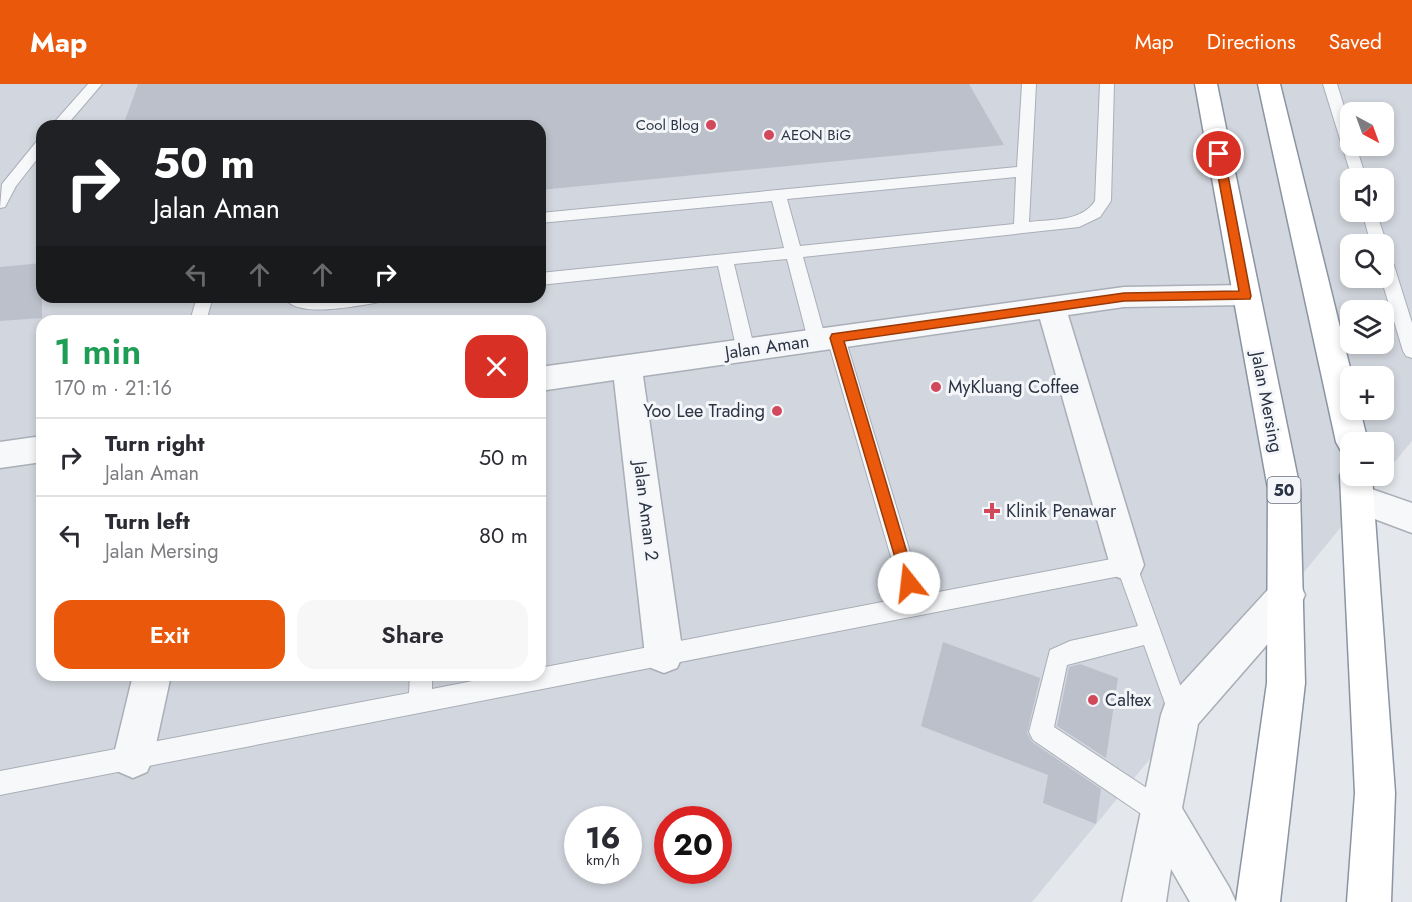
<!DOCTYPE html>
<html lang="en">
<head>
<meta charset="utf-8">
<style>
	:root { --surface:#fff; --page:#f7f7f7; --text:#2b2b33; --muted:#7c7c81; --line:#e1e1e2; --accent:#ea580c }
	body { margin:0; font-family:Jost,sans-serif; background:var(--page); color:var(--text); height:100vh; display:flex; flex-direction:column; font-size:22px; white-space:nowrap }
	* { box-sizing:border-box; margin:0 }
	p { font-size:20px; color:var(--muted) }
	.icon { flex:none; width:33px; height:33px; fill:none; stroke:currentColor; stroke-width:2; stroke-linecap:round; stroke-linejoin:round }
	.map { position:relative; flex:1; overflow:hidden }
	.panel { position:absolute; left:36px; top:231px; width:510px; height:366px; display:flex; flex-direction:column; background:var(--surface); border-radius:18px; box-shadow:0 3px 9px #0003 }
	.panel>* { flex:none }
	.top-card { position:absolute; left:36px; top:36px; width:510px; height:183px; border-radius:18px; box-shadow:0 3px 9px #0003; background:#202124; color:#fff; overflow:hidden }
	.needle { width:39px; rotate:139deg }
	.buttons { position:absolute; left:1340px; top:18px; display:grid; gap:12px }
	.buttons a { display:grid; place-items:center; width:54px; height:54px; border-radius:12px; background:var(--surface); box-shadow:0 3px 9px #0003; font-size:30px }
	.speed { position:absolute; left:564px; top:722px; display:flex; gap:12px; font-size:30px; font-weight:700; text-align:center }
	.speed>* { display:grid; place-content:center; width:78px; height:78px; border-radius:50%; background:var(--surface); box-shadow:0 3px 9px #0003; line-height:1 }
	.speed small { font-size:15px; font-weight:400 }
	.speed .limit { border:9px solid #d22; background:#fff; color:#111 }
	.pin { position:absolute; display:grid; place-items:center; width:51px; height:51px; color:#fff; margin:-26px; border:3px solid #fff; border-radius:50%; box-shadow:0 2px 6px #0007 }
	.me { position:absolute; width:66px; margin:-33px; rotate:344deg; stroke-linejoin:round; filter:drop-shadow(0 0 4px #0008) }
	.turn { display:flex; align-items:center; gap:21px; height:126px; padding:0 18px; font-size:27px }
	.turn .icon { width:78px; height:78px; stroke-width:2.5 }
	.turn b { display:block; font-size:42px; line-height:51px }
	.lanes { display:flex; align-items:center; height:57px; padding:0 18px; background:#0003; justify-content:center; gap:30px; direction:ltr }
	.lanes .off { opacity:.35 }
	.round { display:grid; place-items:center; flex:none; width:63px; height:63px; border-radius:18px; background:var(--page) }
	.overview { display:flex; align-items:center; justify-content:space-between; height:102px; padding:0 18px }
	h1 { font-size:36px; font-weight:600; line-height:45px; color:#1e9e55 }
	.button { display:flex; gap:12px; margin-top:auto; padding:12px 18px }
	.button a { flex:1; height:69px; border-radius:18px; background:var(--accent); color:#fff; font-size:24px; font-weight:600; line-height:69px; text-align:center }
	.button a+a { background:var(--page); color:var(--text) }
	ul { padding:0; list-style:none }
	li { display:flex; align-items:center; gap:18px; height:78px; padding:0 18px; border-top:2px solid var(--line) }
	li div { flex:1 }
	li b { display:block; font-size:22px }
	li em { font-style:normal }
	header { display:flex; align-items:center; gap:36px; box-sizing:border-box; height:84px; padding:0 30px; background:var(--accent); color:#fff }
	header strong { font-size:28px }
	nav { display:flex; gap:33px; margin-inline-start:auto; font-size:21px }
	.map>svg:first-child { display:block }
	.built { fill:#d2d6de; fill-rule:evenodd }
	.building { fill:#bbc0ca }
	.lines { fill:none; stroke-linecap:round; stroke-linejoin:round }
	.lane-casing { stroke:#a9aeb7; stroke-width:2 }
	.street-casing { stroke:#a9aeb7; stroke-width:3 }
	.highway-casing { stroke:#8b94a3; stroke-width:3 }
	.lane { fill:#f7f8fa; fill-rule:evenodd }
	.street { fill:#f7f8fa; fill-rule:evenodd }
	.highway { fill:#fff; fill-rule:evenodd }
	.route { fill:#ea580c; stroke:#983908; stroke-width:1.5 }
	.poi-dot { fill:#d1495b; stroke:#f4f6f9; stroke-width:2 }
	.labels { text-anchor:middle; stroke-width:6; stroke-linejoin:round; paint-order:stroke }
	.far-poi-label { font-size:15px; fill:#2b3445; stroke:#f4f6f9; text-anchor:end }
	.shield { fill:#f4f6f9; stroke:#676e7b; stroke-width:1.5 }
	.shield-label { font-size:16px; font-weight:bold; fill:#2b3445 }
	.street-label { font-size:18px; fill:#2b3445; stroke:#f4f6f9 }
	.poi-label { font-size:18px; fill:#2b3445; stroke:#f4f6f9; text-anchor:start }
</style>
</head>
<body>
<header>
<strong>Map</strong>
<nav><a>Map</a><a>Directions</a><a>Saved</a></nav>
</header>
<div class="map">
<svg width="1412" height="818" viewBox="0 0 1412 818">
	<rect width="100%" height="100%" fill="#e4e7ec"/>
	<path class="built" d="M 0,0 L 1412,0 L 1412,357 L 1032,818 L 0,818 ZM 1350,28 L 1383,28 L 1383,62 L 1350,62 ZM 42,42 L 540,42 L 540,213 L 42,213 ZM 1350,94 L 1383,94 L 1383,128 L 1350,128 ZM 1350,160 L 1383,160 L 1383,194 L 1350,194 ZM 1350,226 L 1383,226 L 1383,260 L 1350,260 ZM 42,237 L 540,237 L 540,591 L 42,591 ZM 1350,292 L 1383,292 L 1383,326 L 1350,326 ZM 1350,358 L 1383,358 L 1383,392 L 1350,392 ZM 578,735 L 628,735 L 628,786 L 578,786 ZM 668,735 L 718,735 L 718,786 L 668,786 Z"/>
	<path class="building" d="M 138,0 L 969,0 L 1004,61 L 540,106 L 540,42 L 123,42 Z
		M 42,179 L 42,234 L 0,237 L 0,183 Z
		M 943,558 L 1040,594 L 1027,649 L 1032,658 L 1101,705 L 1096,740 L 1043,719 L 1048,691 L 921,642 Z
		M 1080,580 L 1118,594 L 1106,674 L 1057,642 L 1069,583 Z"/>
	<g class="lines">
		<defs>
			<path id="lane" d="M 88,0 L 102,0 L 66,42 L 51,42 Z
				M 1022,0 L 1036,0 L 1029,138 C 1053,135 1081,138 1095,117 L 1100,0 L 1114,0 L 1111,117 L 1100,133 L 1079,143 L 803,173 L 826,256 L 823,261 L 817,263 L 811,261 L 808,256 L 787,175 L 734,180 L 755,267 L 752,272 L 746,274 L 740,272 L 737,267 L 718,182 L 540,201 L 540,189 L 784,164 L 772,117 L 540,139 L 540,129 L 1017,83 ZM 1016,93 L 1014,140 L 800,162 L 787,115 Z
				M 1323,0 L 1337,0 L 1350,42 L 1350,62 L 1356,62 L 1366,94 L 1352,94 Z
				M 42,55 L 42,69 L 16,102 L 5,123 L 0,124 L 2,100 L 37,57 Z
				M 1362,128 L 1376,128 L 1387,160 L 1385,164 L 1383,160 L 1371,160 Z
				M 1383,166 L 1389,168 L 1391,172 L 1412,239 L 1412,274 L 1406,272 L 1403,267 L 1381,194 Z
				M 197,213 L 213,213 L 206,237 L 190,237 Z
				M 284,213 L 383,213 L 381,217 L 375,219 C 354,222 296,235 284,213 Z
				M 836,247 L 842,249 L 845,254 L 923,511 L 1127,472 L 1134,474 L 1191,631 L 1188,639 L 1180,642 L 1172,639 L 1144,561 L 1067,581 L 1054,643 L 1171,720 L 1174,729 L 1171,738 L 1162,741 L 1153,738 L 1033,656 L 1029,648 L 1050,566 L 1070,557 L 1138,542 L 1120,492 L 0,711 L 0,687 L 409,609 L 410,591 L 432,591 L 432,605 L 503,591 L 540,591 L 540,584 L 903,514 L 827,254 L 830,249 Z"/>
			<path id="street" d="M 1245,201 L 1255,204 L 1259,211 L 1255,218 L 1245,221 L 1124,223 L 1068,231 L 1144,481 L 1139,492 L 1127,497 L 1115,492 L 1110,481 L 1040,235 L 643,292 L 683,571 L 677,584 L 664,589 L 651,584 L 645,571 L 614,296 L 540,307 L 540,283 L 1124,203 Z
				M 42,352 L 42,378 L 0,384 L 0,358 Z
				M 1360,401 L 1412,419 L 1412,449 L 1348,425 L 1343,415 L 1348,405 Z
				M 1287,494 L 1300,499 L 1305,511 L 1300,523 L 1198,640 L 1182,724 L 1229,803 L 1236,818 L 1190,818 L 1171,785 L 1166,818 L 1122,818 L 1161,631 L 1166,617 L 1274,499 Z
				M 133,591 L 171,591 L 153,674 L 147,688 L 133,694 L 119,688 L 113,674 Z"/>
			<path id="highway" d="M 1195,0 L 1217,0 L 1300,405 L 1305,599 L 1280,818 L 1236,818 L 1267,599 L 1268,405 Z
				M 1258,0 L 1280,0 L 1352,292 L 1350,292 L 1350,326 L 1360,326 L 1368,358 L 1350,358 L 1350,371 L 1341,367 L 1336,358 Z
				M 1350,380 L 1350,392 L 1372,392 L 1395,709 L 1391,818 L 1347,818 L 1355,709 L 1340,392 L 1344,382 Z"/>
		</defs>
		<use href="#lane" class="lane-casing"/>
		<use href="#street" class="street-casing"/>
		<use href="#highway" class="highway-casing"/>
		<use href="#lane" class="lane"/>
		<use href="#street" class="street"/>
		<use href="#highway" class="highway"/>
	</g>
	<path class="route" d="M 1219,67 L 1224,70 L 1251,212 L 1250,215 L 1124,217 L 844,257 L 916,499 L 914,504 L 909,506 L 904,504 L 830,254 L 832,250 L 1124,209 L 1239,207 L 1214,70 Z"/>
	<g class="poi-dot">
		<circle cx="711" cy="41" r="6"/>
		<circle cx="769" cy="51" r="6"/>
		<circle cx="936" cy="303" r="6"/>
		<circle cx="777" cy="327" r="6"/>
		<path d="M989 418h6v6h6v6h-6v6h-6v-6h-6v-6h6z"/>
		<circle cx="1093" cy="616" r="6"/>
	</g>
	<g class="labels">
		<g class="far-poi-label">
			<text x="699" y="46">Cool Blog</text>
			<text x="781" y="56" text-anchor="start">AEON BiG</text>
		</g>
		<rect class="shield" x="1267.5" y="393" width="33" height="26" rx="4.5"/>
		<g class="shield-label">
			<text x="1284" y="412">50</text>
		</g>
		<g class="street-label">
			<text transform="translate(767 263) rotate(-8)" y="6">Jalan Aman</text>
			<text transform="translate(1267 318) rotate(79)" y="6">Jalan Mersing</text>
			<text transform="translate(646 427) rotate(83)" y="6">Jalan Aman 2</text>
		</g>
		<g class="poi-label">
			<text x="948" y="309">MyKluang Coffee</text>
			<text x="765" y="333" text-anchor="end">Yoo Lee Trading</text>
			<text x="1006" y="433">Klinik Penawar</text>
			<text x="1105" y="622">Caltex</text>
		</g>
	</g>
</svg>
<div class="buttons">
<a><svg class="needle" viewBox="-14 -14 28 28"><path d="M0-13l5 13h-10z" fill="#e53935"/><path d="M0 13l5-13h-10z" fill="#7c7c81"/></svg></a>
<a><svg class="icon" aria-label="sound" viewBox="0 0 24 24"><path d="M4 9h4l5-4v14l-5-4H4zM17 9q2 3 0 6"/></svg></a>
<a><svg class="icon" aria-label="search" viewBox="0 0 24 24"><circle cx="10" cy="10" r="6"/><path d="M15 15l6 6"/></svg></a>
<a><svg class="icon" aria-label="layers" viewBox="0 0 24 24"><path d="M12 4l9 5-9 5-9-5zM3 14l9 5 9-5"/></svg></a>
<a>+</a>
<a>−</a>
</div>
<div class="speed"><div>16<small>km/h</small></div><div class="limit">20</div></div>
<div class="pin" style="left:1219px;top:70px;background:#d93025"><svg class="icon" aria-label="arrive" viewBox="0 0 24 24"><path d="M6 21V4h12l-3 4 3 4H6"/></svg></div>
<svg class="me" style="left:909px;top:499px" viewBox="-20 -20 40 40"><circle r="19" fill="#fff"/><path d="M0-13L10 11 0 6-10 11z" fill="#ea580c"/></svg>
<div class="top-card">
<div class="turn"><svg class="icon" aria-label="right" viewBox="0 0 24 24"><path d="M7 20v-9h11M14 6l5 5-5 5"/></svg><div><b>50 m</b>Jalan Aman</div></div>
<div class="lanes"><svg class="icon off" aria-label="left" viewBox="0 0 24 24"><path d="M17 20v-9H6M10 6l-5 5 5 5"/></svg><svg class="icon off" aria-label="ahead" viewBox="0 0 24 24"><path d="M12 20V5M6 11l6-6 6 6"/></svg><svg class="icon off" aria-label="ahead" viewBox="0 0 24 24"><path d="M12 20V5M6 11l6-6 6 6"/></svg><svg class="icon" aria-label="right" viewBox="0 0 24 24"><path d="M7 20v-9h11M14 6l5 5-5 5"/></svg></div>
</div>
<section class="panel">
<div class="overview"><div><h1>1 min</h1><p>170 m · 21:16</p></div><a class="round" style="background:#d93025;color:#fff"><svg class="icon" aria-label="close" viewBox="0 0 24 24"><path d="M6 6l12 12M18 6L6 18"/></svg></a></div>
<ul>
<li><svg class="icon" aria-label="right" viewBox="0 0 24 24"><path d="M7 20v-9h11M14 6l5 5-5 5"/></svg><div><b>Turn right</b><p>Jalan Aman</p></div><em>50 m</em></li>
<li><svg class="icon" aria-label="left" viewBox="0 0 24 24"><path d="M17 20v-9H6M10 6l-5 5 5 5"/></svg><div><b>Turn left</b><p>Jalan Mersing</p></div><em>80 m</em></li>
</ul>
<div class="button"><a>Exit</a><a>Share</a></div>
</section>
</div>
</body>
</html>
